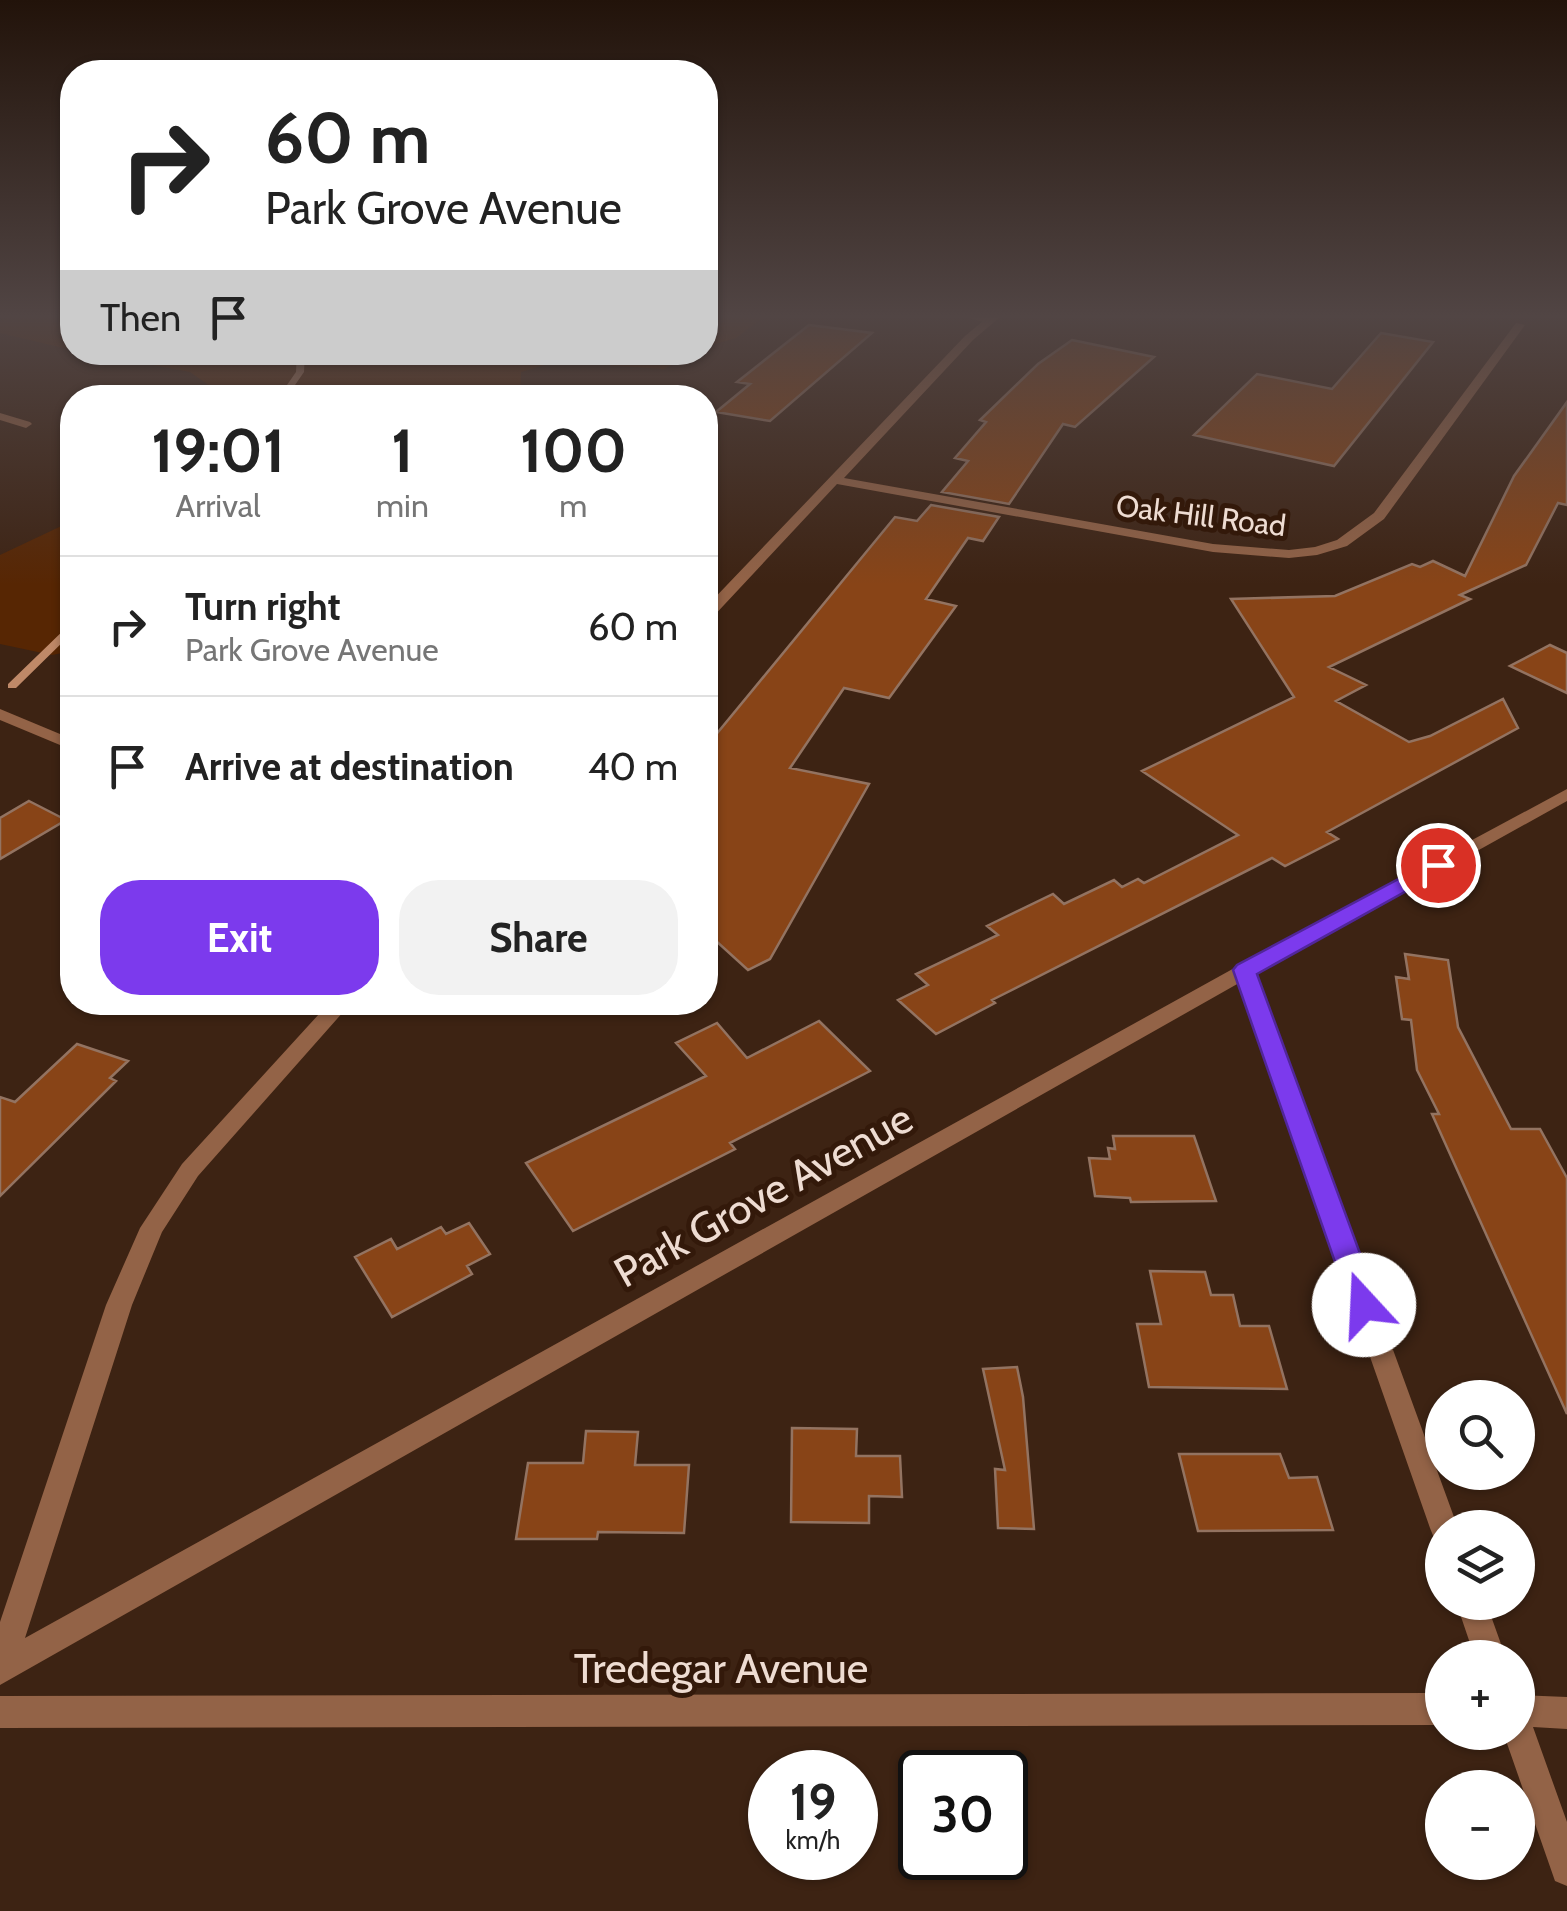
<!DOCTYPE html>
<html lang="en">
<head>
<meta charset="utf-8">
<style>
	:root { --surface:#fff; --page:#f2f2f2; --text:#222; --muted:#767676; --line:#e0e0e0; --accent:#7c3aed }
	body { margin:0; font-family:Cabin,sans-serif; background:var(--page); color:var(--text); height:100vh; display:flex; flex-direction:column; font-size:38px; white-space:nowrap }
	* { box-sizing:border-box; margin:0 }
	p { font-size:32px; color:var(--muted) }
	.icon { flex:none; width:55px; height:55px; fill:none; stroke:currentColor; stroke-width:2; stroke-linecap:round; stroke-linejoin:round }
	.map { position:relative; flex:1; overflow:hidden }
	.drawer { position:absolute; left:60px; top:385px; width:658px; height:630px; display:flex; flex-direction:column; background:var(--surface); border-radius:40px; box-shadow:0 2px 8px #0004 }
	.drawer>* { flex:none }
	.guide { position:absolute; left:60px; top:60px; width:658px; height:305px; border-radius:40px; box-shadow:0 2px 8px #0004; background:#fff; color:var(--text); overflow:hidden }
	.fabs { position:absolute; left:1425px; top:1380px; display:grid; gap:20px }
	.fabs a { display:grid; place-items:center; width:110px; height:110px; border-radius:50%; background:var(--surface); box-shadow:0 2px 8px #0004; font-size:50px }
	.speed { position:absolute; left:748px; top:1750px; display:flex; gap:20px; font-size:50px; font-weight:700; text-align:center }
	.speed>* { display:grid; place-content:center; width:130px; height:130px; border-radius:50%; background:var(--surface); box-shadow:0 2px 8px #0004; line-height:1 }
	.speed small { font-size:25px; font-weight:400 }
	.speed .limit { border:5px solid #111; border-radius:15px; background:#fff; color:#111 }
	.pin { position:absolute; display:grid; place-items:center; width:85px; height:85px; color:#fff; margin:-42px; border:5px solid #fff; border-radius:50%; box-shadow:0 2px 10px #0007 }
	.me { position:absolute; width:110px; margin:-55px; rotate:340deg; stroke-linejoin:round; filter:drop-shadow(0 0 8px #0008) }
	.turn { display:flex; align-items:center; gap:35px; height:210px; padding:0 40px; font-size:45px }
	.turn .icon { width:130px; height:130px; stroke-width:2.5 }
	.turn b { display:block; font-size:70px; line-height:85px }
	.then { display:flex; align-items:center; height:95px; padding:0 40px; background:#0003; gap:20px; font-size:38px }
	.eta { display:flex; justify-content:space-evenly; align-items:center; height:170px; text-align:center }
	.eta b { font-size:60px; font-weight:700; line-height:70px }
	.cta { display:flex; gap:20px; margin-top:auto; padding:20px 40px }
	.cta a { flex:1; height:115px; border-radius:40px; background:var(--accent); color:#fff; font-size:40px; font-weight:700; line-height:115px; text-align:center }
	.cta a+a { background:var(--page); color:var(--text) }
	ul { padding:0; list-style:none }
	li { display:flex; align-items:center; gap:30px; height:140px; padding:0 40px; border-top:2px solid var(--line) }
	li div { flex:1 }
	li b { display:block; font-size:38px }
	li em { font-style:normal }
	.map>svg:first-child { display:block }
	.green { fill:#572603 }
	.lines { fill:none; stroke-linecap:round; stroke-linejoin:round }
	.stream { fill:#bf8968; fill-rule:evenodd }
	.building { fill:#884417; stroke:#937361; stroke-width:2.5 }
	.lane { fill:#936347; fill-rule:evenodd }
	.street { fill:#936347; fill-rule:evenodd }
	.route { fill:#7c3aed; stroke:#51269a; stroke-width:2.5 }
	.labels { text-anchor:middle; stroke-width:10; stroke-linejoin:round; paint-order:stroke }
	.far-street-label { font-size:30px; fill:#eedcd2; stroke:#33190a }
	.near-street-label { font-size:42px; fill:#eedcd2; stroke:#33190a }
</style>
</head>
<body>
<div class="map">
<svg width="1567" height="1911" viewBox="0 0 1567 1911">
	<rect width="100%" height="100%" fill="#3d2313"/>
	<path class="green" d="M 9,317 L 72,317 L 72,350 L 0,333 L 0,321 Z
		M 705,317 L 764,317 L 736,338 L 705,347 Z
		M 87,353 L 694,352 L 694,353 L 664,369 L 555,362 L 521,372 L 520,397 L 227,398 L 190,372 Z
		M 72,521 L 72,651 L 52,655 L 0,644 L 0,555 Z"/>
	<g class="lines">
		<path class="stream" d="M 297,352 L 305,352 L 304,372 L 286,398 L 278,398 L 296,372 Z
			M 72,625 L 72,633 L 16,688 L 8,688 L 8,684 L 68,626 Z"/>
	</g>
	<path class="building" d="M 809,325 L 872,333 L 770,421 L 716,412 L 750,384 L 737,382 Z
		M 1381,333 L 1433,342 L 1334,466 L 1194,435 L 1257,374 L 1332,389 Z
		M 1072,340 L 1154,357 L 1075,427 L 1063,424 L 1009,504 L 942,492 L 968,461 L 955,458 L 986,422 L 980,420 L 1038,364 Z
		M 1567,402 L 1567,505 L 1558,503 L 1526,565 L 1460,595 L 1470,599 L 1329,667 L 1366,685 L 1336,701 L 1409,742 L 1430,736 L 1503,699 L 1518,728 L 1327,832 L 1338,839 L 1285,866 L 1272,858 L 992,1000 L 995,1003 L 936,1034 L 898,1000 L 928,985 L 916,974 L 998,935 L 987,926 L 1053,894 L 1064,904 L 1114,880 L 1122,887 L 1138,879 L 1144,883 L 1238,835 L 1142,771 L 1294,697 L 1231,599 L 1335,596 L 1412,564 L 1420,567 L 1433,561 L 1465,576 L 1514,476 Z
		M 931,505 L 999,517 L 983,541 L 968,538 L 926,599 L 956,606 L 889,698 L 844,688 L 790,768 L 869,784 L 770,959 L 748,970 L 705,931 L 705,748 L 895,517 L 917,521 Z
		M 1550,645 L 1567,653 L 1567,693 L 1510,666 Z
		M 29,801 L 66,820 L 0,859 L 0,818 Z
		M 1405,954 L 1448,960 L 1458,1027 L 1511,1129 L 1540,1129 L 1567,1178 L 1567,1414 L 1432,1114 L 1439,1114 L 1417,1070 L 1411,1020 L 1402,1019 L 1396,977 L 1409,979 Z
		M 819,1021 L 870,1071 L 730,1143 L 735,1149 L 573,1231 L 526,1163 L 706,1076 L 676,1043 L 717,1023 L 747,1058 Z
		M 77,1044 L 128,1061 L 110,1078 L 116,1081 L 0,1196 L 0,1097 L 15,1102 Z
		M 1113,1136 L 1194,1136 L 1216,1201 L 1131,1202 L 1130,1198 L 1095,1196 L 1089,1158 L 1110,1159 L 1108,1148 L 1115,1149 Z
		M 469,1223 L 490,1254 L 467,1266 L 472,1274 L 392,1317 L 355,1257 L 391,1239 L 397,1249 L 441,1227 L 446,1234 Z
		M 1150,1271 L 1205,1272 L 1211,1295 L 1233,1295 L 1240,1326 L 1269,1326 L 1287,1389 L 1149,1387 L 1137,1324 L 1161,1324 Z
		M 1017,1367 L 1023,1397 L 1034,1529 L 998,1528 L 995,1469 L 1005,1470 L 983,1369 Z
		M 792,1428 L 857,1429 L 856,1456 L 900,1456 L 902,1497 L 869,1496 L 869,1523 L 791,1522 Z
		M 586,1431 L 638,1432 L 635,1465 L 689,1465 L 684,1533 L 598,1532 L 597,1539 L 516,1539 L 528,1463 L 583,1463 Z
		M 1179,1454 L 1280,1454 L 1289,1478 L 1317,1477 L 1333,1530 L 1198,1531 Z"/>
	<g class="lines">
		<path class="lane" d="M 966,317 L 987,317 L 995,321 L 990,324 Z"/>
		<path class="street" d="M 988,317 L 1000,317 L 973,340 L 844,478 L 1213,544 L 1289,550 L 1315,547 L 1337,540 L 1374,513 L 1516,323 L 1525,325 L 1384,519 L 1347,546 L 1317,555 L 1289,558 L 1213,552 L 837,484 L 710,620 L 705,621 L 705,608 L 965,336 Z
			M 0,413 L 30,422 L 32,424 L 26,428 L 0,420 Z
			M 0,709 L 72,739 L 72,750 L 0,720 Z
			M 1567,789 L 1567,801 L 1256,974 L 1458,1528 L 1442,1528 L 1442,1541 L 1434,1538 L 1430,1528 L 1239,983 L 0,1685 L 0,1622 L 106,1305 L 140,1228 L 182,1164 L 330,1002 L 352,1002 L 198,1176 L 162,1232 L 132,1305 L 25,1638 L 1238,966 Z
			M 1456,1602 L 1486,1602 L 1506,1658 L 1475,1658 Z
			M 1442,1693 L 1442,1725 L 0,1728 L 0,1696 Z
			M 1518,1695 L 1567,1697 L 1567,1729 L 1533,1727 L 1567,1822 L 1567,1886 L 1555,1881 L 1503,1732 L 1518,1732 Z"/>
	</g>
	<linearGradient id="sky" x2="0" y2="1"><stop stop-color="#22130a"/><stop offset="0.54" stop-color="#514544"/><stop offset="1" stop-color="#514544" stop-opacity="0"/></linearGradient>
	<rect width="1567" height="585" fill="url(#sky)"/>
	<path class="route" d="M 1438,858 L 1449,865 L 1446,869 L 1257,974 L 1379,1305 L 1375,1313 L 1364,1317 L 1354,1313 L 1350,1305 L 1233,970 L 1237,965 Z"/>
	<g class="labels">
		<g class="far-street-label">
			<text transform="translate(1201 516) rotate(7)" y="10">Oak Hill Road</text>
		</g>
		<g class="near-street-label">
			<text transform="translate(763 1195) rotate(-29)" y="15">Park Grove Avenue</text>
			<text x="721" y="1683">Tredegar Avenue</text>
		</g>
	</g>
</svg>
<div class="fabs">
<a><svg class="icon" aria-label="search" viewBox="0 0 24 24"><circle cx="10" cy="10" r="6"/><path d="M15 15l6 6"/></svg></a>
<a><svg class="icon" aria-label="layers" viewBox="0 0 24 24"><path d="M12 4l9 5-9 5-9-5zM3 14l9 5 9-5"/></svg></a>
<a>+</a>
<a>−</a>
</div>
<div class="speed"><div>19<small>km/h</small></div><div class="limit">30</div></div>
<div class="pin" style="left:1438px;top:865px;background:#d93025"><svg class="icon" aria-label="arrive" viewBox="0 0 24 24"><path d="M6 21V4h12l-3 4 3 4H6"/></svg></div>
<svg class="me" style="left:1364px;top:1305px" viewBox="-20 -20 40 40"><circle r="19" fill="#fff"/><path d="M0-13L10 11 0 6-10 11z" fill="#7c3aed"/></svg>
<div class="guide">
<div class="turn"><svg class="icon" aria-label="right" viewBox="0 0 24 24"><path d="M7 20v-9h11M14 6l5 5-5 5"/></svg><div><b>60 m</b>Park Grove Avenue</div></div>
<div class="then">Then<svg class="icon" aria-label="arrive" viewBox="0 0 24 24"><path d="M6 21V4h12l-3 4 3 4H6"/></svg></div>
</div>
<section class="drawer">
<div class="eta">
<div><b>19:01</b><p>Arrival</p></div>
<div><b>1</b><p>min</p></div>
<div><b>100</b><p>m</p></div>
</div>
<ul>
<li><svg class="icon" aria-label="right" viewBox="0 0 24 24"><path d="M7 20v-9h11M14 6l5 5-5 5"/></svg><div><b>Turn right</b><p>Park Grove Avenue</p></div><em>60 m</em></li>
<li><svg class="icon" aria-label="arrive" viewBox="0 0 24 24"><path d="M6 21V4h12l-3 4 3 4H6"/></svg><div><b>Arrive at destination</b></div><em>40 m</em></li>
</ul>
<div class="cta"><a>Exit</a><a>Share</a></div>
</section>
</div>
</body>
</html>
